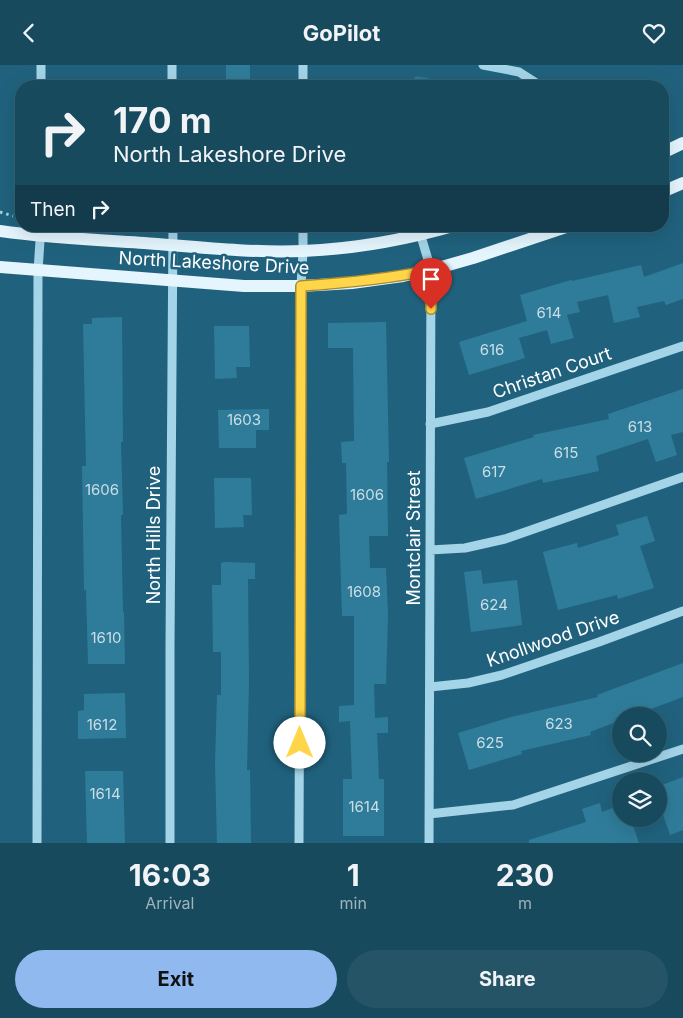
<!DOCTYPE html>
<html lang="en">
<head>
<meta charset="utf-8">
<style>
	:root { --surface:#184a5e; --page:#255467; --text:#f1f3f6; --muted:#9fb3bc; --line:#366273; --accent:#90b9f0 }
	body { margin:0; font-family:Inter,sans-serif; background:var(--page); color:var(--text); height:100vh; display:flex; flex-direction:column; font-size:19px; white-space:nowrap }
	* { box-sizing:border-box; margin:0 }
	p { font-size:16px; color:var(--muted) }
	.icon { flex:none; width:28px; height:28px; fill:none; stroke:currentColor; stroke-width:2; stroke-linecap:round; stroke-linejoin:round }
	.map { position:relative; height:778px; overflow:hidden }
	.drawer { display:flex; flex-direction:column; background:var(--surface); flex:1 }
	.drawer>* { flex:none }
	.top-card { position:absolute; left:15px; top:15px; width:654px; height:152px; border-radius:20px; box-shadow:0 5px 20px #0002,0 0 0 1px var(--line); background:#184a5e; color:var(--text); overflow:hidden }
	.controls { position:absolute; left:612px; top:642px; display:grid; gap:10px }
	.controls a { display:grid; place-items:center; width:55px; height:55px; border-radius:50%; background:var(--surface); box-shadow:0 5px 20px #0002,0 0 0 1px var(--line); font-size:25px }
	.pin { position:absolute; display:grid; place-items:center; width:42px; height:42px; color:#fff; margin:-51px -21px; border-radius:50% 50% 50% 0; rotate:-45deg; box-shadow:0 0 5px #0007 }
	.pin .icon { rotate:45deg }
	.me { position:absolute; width:55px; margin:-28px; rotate:0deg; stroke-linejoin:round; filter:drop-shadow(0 0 4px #0008) }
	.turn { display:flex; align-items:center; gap:18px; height:105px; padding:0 15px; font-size:22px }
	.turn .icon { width:65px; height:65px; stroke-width:2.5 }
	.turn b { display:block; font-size:35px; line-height:42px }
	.then { display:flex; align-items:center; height:48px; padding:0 15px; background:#0003; gap:10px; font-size:19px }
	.eta { display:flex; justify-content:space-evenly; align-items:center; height:85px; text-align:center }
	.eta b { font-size:30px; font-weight:700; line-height:35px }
	.button { display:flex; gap:10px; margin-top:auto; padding:10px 15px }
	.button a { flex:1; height:58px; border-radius:30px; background:var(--accent); color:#111; font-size:20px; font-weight:700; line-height:58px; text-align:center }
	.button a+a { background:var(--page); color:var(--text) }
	header { display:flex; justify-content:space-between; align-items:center; height:65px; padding:0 15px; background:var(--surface); font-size:22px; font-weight:700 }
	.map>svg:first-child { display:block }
	.green { fill:#2a7795 }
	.building { fill:#2f7c9a }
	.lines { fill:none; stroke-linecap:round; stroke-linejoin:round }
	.path { stroke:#a3d4e7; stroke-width:3; stroke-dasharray:2.5 4; stroke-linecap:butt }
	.minor { stroke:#a3d4e7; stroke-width:9 }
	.major { stroke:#e4f5fd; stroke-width:12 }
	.route-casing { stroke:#a68a30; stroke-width:12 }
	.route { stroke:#ffd54a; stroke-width:9 }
	.labels { text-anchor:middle; stroke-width:5; stroke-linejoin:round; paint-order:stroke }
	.number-label { font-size:15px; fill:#cbdee6 }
	.street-label { font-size:18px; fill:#fff; stroke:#20627d }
</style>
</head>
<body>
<header><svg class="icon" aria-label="back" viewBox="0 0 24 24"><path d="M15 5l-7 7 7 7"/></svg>GoPilot<svg class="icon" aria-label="heart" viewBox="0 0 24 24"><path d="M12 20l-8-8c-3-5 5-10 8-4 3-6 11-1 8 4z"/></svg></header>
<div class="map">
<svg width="683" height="778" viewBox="0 0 683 778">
	<rect width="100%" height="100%" fill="#20627d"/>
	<path class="green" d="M 416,11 L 428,13 L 438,21 L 408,21 Z"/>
	<path class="building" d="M 226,0 L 250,0 L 250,21 L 226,21 Z
		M 683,198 L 683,234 L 666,240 L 664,236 L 637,242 L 640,252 L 614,258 L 608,230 L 577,237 L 580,247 L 567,250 L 574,273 L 551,279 L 547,265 L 519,273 L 525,293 L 469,310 L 459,277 L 527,256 L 520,230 L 571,215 L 572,216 L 641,200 L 644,212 Z
		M 122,252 L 123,377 L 121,377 L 123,450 L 121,450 L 123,547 L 124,547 L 125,599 L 88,599 L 86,525 L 84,525 L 82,401 L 86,401 L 83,259 L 92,259 L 92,253 Z
		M 386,257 L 389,397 L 387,397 L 388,471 L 369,471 L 370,503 L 386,503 L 388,550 L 386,619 L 374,619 L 375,653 L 388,652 L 388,668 L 377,668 L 379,714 L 384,714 L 384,771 L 343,771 L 343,714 L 352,714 L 350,656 L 339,657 L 339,641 L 354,640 L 354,551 L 342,551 L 339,450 L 347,449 L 346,398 L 342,398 L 341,377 L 354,376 L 353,283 L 328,283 L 328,258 Z
		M 214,261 L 249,261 L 250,302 L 236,302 L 237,313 L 215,314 Z
		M 683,324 L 683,367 L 671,370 L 677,390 L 656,397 L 648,374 L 596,391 L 599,406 L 543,418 L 542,414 L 476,434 L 464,393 L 534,372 L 533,370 L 609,354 L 608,349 Z
		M 269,344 L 269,365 L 256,365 L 256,383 L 219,383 L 218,345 Z
		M 214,413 L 251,413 L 252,450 L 243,450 L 244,462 L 215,463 Z
		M 647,451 L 655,476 L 640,481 L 654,523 L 618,534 L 617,530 L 558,545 L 543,487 L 577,478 L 578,483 L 619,470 L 616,460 Z
		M 224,497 L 255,498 L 255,514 L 248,514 L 249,617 L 247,705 L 250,705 L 251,778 L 217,778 L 215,699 L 217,630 L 221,630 L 221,587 L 213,587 L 212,520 L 221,520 L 221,498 Z
		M 481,505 L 483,519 L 517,515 L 522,560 L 471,567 L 464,507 Z
		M 683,598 L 683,632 L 632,651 L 621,651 L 621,655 L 590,667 L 591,670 L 521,686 L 522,689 L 469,705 L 458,668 L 511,652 L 598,632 L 597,630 Z
		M 125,628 L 126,673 L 78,674 L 78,646 L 84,645 L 84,629 Z
		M 85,706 L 123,706 L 125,778 L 87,778 Z
		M 683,712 L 683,765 L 670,770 L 659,738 L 659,721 Z
		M 600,738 L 602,747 L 621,740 L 621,754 L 631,754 L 639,778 L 529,778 L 529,775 L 586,757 L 582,744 Z"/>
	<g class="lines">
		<path class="path" d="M 0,147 L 13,151"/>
		<path class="minor" d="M 172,0 L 172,21
			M 303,0 L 303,21
			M 483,0 L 519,7 L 541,21
			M 41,21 L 41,0
			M 421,171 L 431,205 L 429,778
			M 430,359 L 488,347 L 683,281
			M 430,485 L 465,483 L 505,474 L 683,412
			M 430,622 L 468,618 L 502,610 L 599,577 L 683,546
			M 429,749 L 513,740 L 683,684
			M 37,778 L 38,206 L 41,161
			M 170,778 L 170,581 L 173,161
			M 299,778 L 301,221 L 303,186 L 303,161"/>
		<path class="major" d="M 662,88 L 683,78
			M 662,127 L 683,118
			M 0,166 C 48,173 96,175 144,178 C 197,182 250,188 303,186 C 354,184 404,175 453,161
			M 0,202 L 244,221 L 301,221 L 352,218 L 403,211 L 431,205 L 473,193 L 569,161"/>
	</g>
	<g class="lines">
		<defs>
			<path id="route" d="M 300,678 L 301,221 C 345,218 388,214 431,205 L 431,244"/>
		</defs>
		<use href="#route" class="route-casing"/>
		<use href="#route" class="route"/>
	</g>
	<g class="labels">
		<g class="number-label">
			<text x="549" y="253">614</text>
			<text x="492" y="290">616</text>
			<text x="244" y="360">1603</text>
			<text x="640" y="367">613</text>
			<text x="566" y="393">615</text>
			<text x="494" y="412">617</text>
			<text x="102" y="430">1606</text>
			<text x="367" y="435">1606</text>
			<text x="364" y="532">1608</text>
			<text x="494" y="545">624</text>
			<text x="106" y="578">1610</text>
			<text x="559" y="664">623</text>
			<text x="102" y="665">1612</text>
			<text x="490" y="683">625</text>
			<text x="105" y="734">1614</text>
			<text x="364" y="747">1614</text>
		</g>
		<g class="street-label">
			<text transform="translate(214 198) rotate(3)" y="6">North Lakeshore Drive</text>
			<text transform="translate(552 308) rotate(-19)" y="6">Christan Court</text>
			<text transform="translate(154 470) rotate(-90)" y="6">North Hills Drive</text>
			<text transform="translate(414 473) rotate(-90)" y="6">Montclair Street</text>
			<text transform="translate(553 574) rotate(-19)" y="6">Knollwood Drive</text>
		</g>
	</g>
</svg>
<div class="controls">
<a><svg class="icon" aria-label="search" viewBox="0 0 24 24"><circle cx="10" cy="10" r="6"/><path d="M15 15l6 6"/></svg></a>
<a><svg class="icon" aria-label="layers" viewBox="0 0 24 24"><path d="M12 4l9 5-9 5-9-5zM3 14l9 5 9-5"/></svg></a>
</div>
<div class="pin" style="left:431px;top:244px;background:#d93025"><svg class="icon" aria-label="arrive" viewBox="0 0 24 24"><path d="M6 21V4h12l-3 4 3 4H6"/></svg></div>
<svg class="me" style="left:300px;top:678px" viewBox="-20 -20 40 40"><circle r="19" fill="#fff"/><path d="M0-13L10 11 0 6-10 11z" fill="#ffd54a"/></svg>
<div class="top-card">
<div class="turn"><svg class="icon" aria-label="right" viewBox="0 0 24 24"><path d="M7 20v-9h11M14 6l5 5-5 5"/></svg><div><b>170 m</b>North Lakeshore Drive</div></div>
<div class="then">Then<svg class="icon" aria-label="right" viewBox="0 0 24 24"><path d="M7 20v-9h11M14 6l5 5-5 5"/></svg></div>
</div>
</div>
<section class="drawer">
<div class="eta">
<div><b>16:03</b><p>Arrival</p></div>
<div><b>1</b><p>min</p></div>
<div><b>230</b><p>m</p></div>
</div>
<div class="button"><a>Exit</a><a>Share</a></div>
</section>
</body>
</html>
